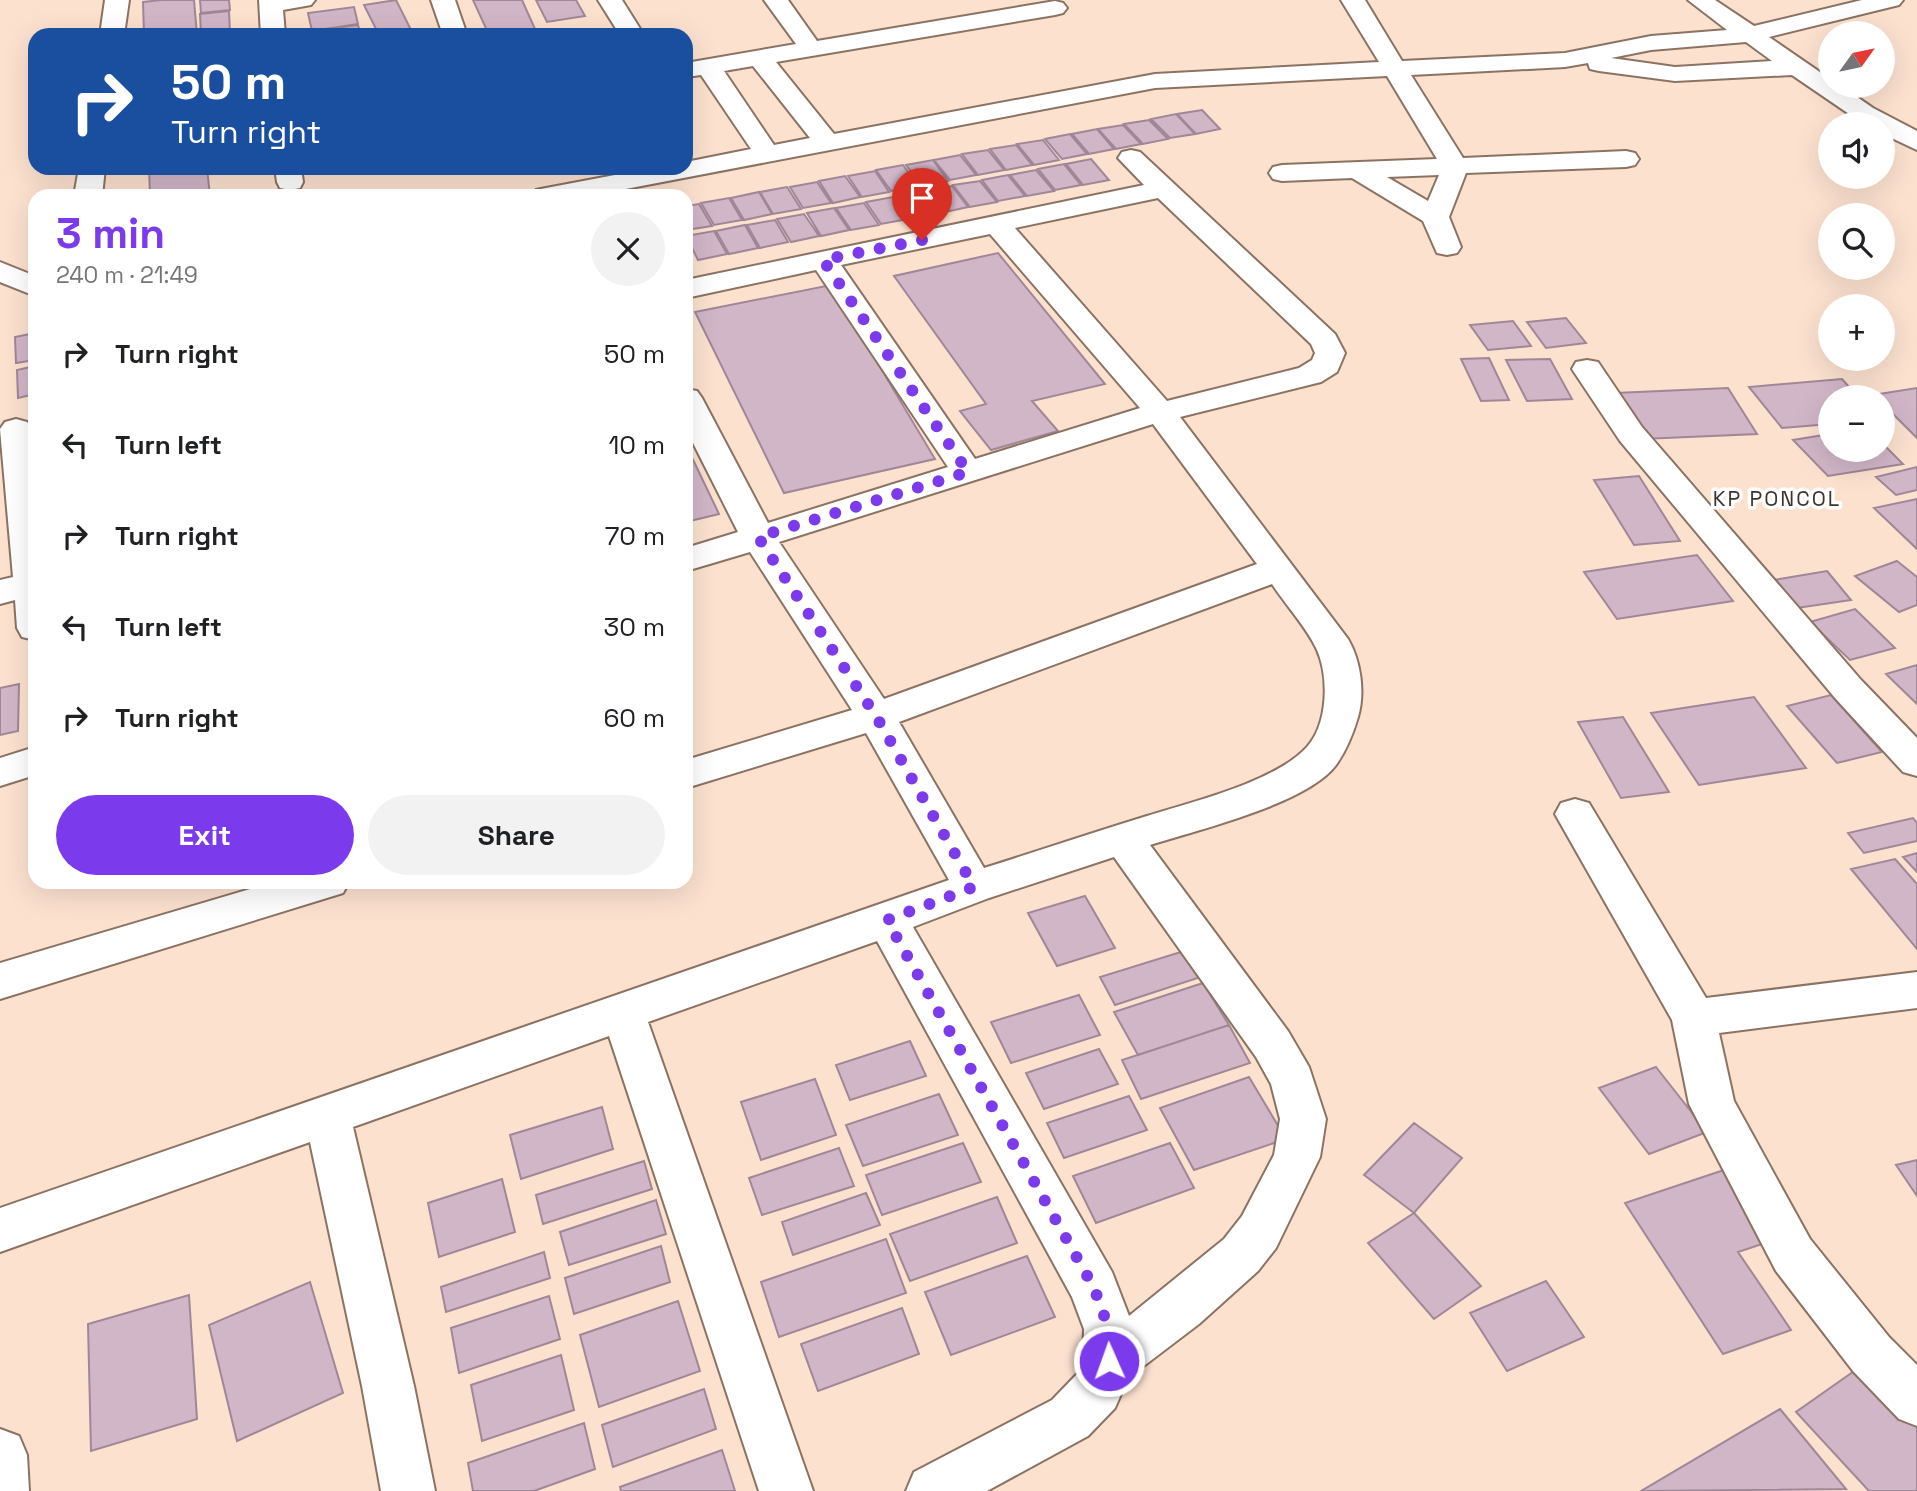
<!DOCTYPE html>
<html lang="en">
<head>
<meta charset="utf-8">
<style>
	:root { --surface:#fff; --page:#f2f2f2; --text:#202124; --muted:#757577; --accent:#7c3aed }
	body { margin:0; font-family:"Space Grotesk",sans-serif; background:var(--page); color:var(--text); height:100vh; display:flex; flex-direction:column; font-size:26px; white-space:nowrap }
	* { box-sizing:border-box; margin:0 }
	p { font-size:23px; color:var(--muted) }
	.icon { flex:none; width:38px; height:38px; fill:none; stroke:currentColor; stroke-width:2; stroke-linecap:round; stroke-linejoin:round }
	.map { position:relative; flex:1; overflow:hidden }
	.sheet { position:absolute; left:28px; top:189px; width:665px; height:700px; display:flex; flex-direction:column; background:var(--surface); border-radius:21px; box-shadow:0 7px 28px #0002 }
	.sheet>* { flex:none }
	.banner { position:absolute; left:28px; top:28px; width:665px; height:147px; border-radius:21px; box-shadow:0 7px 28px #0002; background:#1a4fa0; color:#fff; overflow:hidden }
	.needle { width:46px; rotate:57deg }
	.controls { position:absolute; left:1818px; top:21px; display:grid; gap:14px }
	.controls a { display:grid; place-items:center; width:77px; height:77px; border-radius:50%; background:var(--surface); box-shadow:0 7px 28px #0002; font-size:35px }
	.pin { position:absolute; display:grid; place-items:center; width:60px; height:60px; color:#fff; margin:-72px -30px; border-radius:50% 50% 50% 0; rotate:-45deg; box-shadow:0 0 7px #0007 }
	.pin .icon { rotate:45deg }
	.me { position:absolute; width:77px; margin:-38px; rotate:358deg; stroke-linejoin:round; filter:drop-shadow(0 0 5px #0008) }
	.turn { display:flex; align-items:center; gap:24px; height:147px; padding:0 28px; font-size:32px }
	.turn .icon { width:91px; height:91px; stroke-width:2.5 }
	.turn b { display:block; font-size:49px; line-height:60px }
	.round { display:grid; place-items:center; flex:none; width:74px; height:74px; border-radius:37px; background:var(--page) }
	.headline { display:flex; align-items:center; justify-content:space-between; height:119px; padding:0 28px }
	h1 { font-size:42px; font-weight:700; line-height:52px; color:var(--accent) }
	.cta { display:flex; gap:14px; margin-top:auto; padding:14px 28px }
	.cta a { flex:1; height:80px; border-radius:42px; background:var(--accent); color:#fff; font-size:28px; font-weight:700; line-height:80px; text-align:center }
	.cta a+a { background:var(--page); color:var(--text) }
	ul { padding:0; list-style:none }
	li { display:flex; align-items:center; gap:21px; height:91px; padding:0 28px }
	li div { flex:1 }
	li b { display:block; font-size:26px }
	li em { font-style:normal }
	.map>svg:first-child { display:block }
	.building { fill:#d1b6c7; stroke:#a08797; stroke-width:2 }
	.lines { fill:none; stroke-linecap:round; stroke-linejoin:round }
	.minor-casing { stroke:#8b7363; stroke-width:4 }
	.minor { fill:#fff; fill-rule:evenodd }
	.route { stroke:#7c3aed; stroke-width:12; stroke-dasharray:0 21.6 }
	.labels { text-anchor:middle; stroke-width:7; stroke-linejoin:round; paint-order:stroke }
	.neighbourhood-label { font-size:21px; letter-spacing:2px; fill:#3e332c; stroke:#fff }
</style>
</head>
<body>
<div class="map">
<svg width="1917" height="1491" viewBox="0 0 1917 1491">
	<rect width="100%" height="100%" fill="#fce1cf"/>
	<path class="building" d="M 161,0 L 194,0 L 197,35 L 144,35 L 143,2 Z
		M 200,0 L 229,0 L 230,10 L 201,13 Z
		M 396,0 L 411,30 L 379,35 L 364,5 Z
		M 473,0 L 522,0 L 535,29 L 489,35 Z
		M 536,0 L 576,0 L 585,16 L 547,22 Z
		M 354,7 L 358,24 L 312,31 L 308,13 Z
		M 229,11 L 230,34 L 201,35 L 200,14 Z
		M 358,25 L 361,35 L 313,35 L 312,31 Z
		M 1202,110 L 1220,129 L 1196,134 L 1177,114 Z
		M 1176,114 L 1195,134 L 1170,138 L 1151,119 Z
		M 1149,120 L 1168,139 L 1143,144 L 1124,124 Z
		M 1123,125 L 1141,144 L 1116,149 L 1098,129 Z
		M 1097,129 L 1114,149 L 1089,154 L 1072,134 Z
		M 1070,134 L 1087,154 L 1062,159 L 1045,139 Z
		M 1043,140 L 1059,160 L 1034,165 L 1017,144 Z
		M 1016,145 L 1032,165 L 1006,170 L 990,149 Z
		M 988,150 L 1004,170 L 978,175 L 962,154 Z
		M 960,155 L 976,175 L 950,180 L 934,160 Z
		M 1091,159 L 1109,180 L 1083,185 L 1066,164 Z
		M 933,160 L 948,181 L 922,186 L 906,165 Z
		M 1064,164 L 1081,185 L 1055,190 L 1038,169 Z
		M 903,165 L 918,186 L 891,191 L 876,170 Z
		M 149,168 L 207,168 L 210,196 L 150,196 Z
		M 1036,170 L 1054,191 L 1027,196 L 1010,175 Z
		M 875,171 L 889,192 L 862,197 L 848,176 Z
		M 1008,175 L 1025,196 L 998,201 L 982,180 Z
		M 845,176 L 860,197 L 833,203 L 819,181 Z
		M 980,181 L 997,202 L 970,207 L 953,185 Z
		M 817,182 L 831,203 L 803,208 L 790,187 Z
		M 952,186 L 968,207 L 941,213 L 925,191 Z
		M 787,187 L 801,209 L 773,214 L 760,192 Z
		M 759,192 L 772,214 L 744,220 L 731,198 Z
		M 922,192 L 938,213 L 910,219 L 894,197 Z
		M 893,197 L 908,219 L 881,224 L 866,202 Z
		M 729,198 L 742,220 L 714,225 L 701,203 Z
		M 864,203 L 879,225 L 851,230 L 836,208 Z
		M 699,204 L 712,226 L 686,230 L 686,206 Z
		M 834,208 L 849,230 L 821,236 L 807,213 Z
		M 804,214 L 819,236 L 791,242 L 777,219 Z
		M 775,220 L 788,242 L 760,248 L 747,225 Z
		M 745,225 L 758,248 L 729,254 L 716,231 Z
		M 714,231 L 727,254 L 698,260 L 686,236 Z
		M 998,253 L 1105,384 L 1032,401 L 1058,431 L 991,450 L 960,411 L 986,404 L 894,276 Z
		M 831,285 L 935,459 L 784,493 L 695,312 Z
		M 1566,318 L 1586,343 L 1546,348 L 1527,322 Z
		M 1513,321 L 1531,346 L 1488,350 L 1470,325 Z
		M 35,333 L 35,360 L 16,363 L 15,337 Z
		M 1489,358 L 1509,400 L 1481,401 L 1461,359 Z
		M 1550,359 L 1572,399 L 1527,401 L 1506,360 Z
		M 35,366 L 35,394 L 18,398 L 17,370 Z
		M 1842,379 L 1858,397 L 1830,397 L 1830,424 L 1782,428 L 1749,387 Z
		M 1728,388 L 1757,434 L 1642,439 L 1616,393 Z
		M 1917,388 L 1917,438 L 1883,404 L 1883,397 L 1873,395 Z
		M 1830,434 L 1830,450 L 1883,450 L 1883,444 L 1903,464 L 1828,476 L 1793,440 Z
		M 686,445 L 719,514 L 686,522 Z
		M 1917,467 L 1917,490 L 1896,495 L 1876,477 Z
		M 1639,476 L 1680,541 L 1634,545 L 1594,480 Z
		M 1917,499 L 1917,549 L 1874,508 Z
		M 1697,555 L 1733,601 L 1617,619 L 1584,572 Z
		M 1897,561 L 1917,577 L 1917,605 L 1899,612 L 1855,576 Z
		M 1827,571 L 1851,600 L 1797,608 L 1774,580 Z
		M 1855,609 L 1895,648 L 1850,660 L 1810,622 Z
		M 1917,665 L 1917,704 L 1886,674 Z
		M 19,684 L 18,731 L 0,735 L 0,688 Z
		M 1831,695 L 1882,752 L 1837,763 L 1787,706 Z
		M 1754,697 L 1806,768 L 1699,785 L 1651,713 Z
		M 1623,717 L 1669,792 L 1621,798 L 1578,722 Z
		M 1913,818 L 1917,823 L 1917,841 L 1864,853 L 1848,833 Z
		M 1917,853 L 1917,872 L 1903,857 Z
		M 1895,859 L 1917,884 L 1917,949 L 1851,869 Z
		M 1085,896 L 1115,948 L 1057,966 L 1028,913 Z
		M 1197,947 L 1213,973 L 1115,1005 L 1100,977 Z
		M 1203,983 L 1229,1025 L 1138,1055 L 1114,1012 Z
		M 1079,995 L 1100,1035 L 1011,1063 L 991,1022 Z
		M 1229,1025 L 1250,1063 L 1141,1099 L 1122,1060 Z
		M 910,1041 L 926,1076 L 850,1100 L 836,1065 Z
		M 1099,1049 L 1118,1084 L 1044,1109 L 1026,1073 Z
		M 1656,1067 L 1707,1132 L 1649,1154 L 1599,1088 Z
		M 1249,1077 L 1286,1139 L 1194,1170 L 1160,1108 Z
		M 815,1079 L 836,1135 L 761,1160 L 741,1102 Z
		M 939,1094 L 958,1135 L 863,1166 L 846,1125 Z
		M 1129,1096 L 1147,1130 L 1064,1158 L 1047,1123 Z
		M 602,1107 L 613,1149 L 521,1179 L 510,1135 Z
		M 1414,1123 L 1462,1158 L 1414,1213 L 1364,1175 Z
		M 963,1143 L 981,1182 L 882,1215 L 866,1175 Z
		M 1170,1143 L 1194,1188 L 1096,1223 L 1073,1176 Z
		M 839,1148 L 854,1186 L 762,1215 L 749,1178 Z
		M 1917,1160 L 1917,1196 L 1896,1165 Z
		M 644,1161 L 652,1189 L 543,1224 L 536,1195 Z
		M 1727,1169 L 1777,1239 L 1738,1252 L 1791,1330 L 1723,1354 L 1625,1203 Z
		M 502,1179 L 515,1232 L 439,1257 L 428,1203 Z
		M 866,1193 L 880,1225 L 793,1255 L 782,1222 Z
		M 997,1197 L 1017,1243 L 910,1281 L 890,1234 Z
		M 656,1200 L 666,1234 L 569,1265 L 560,1232 Z
		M 1414,1213 L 1481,1286 L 1434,1319 L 1368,1243 Z
		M 886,1239 L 906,1293 L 779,1337 L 761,1282 Z
		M 661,1246 L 670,1282 L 574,1314 L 565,1278 Z
		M 544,1252 L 550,1278 L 446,1312 L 441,1287 Z
		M 1027,1256 L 1055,1317 L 951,1355 L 925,1292 Z
		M 1546,1281 L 1584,1337 L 1507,1371 L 1470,1313 Z
		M 310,1282 L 343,1393 L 237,1441 L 209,1325 Z
		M 189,1295 L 197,1419 L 91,1451 L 88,1324 Z
		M 549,1296 L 560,1339 L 459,1373 L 451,1328 Z
		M 678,1301 L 700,1371 L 599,1407 L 580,1335 Z
		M 902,1308 L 919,1354 L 818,1391 L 801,1344 Z
		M 561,1355 L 574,1410 L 482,1441 L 471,1385 Z
		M 1867,1362 L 1917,1413 L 1917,1491 L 1869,1491 L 1796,1412 Z
		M 704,1389 L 716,1429 L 613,1467 L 602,1425 Z
		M 1780,1409 L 1846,1489 L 1641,1491 Z
		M 584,1423 L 595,1469 L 534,1491 L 473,1491 L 468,1463 Z
		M 722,1450 L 735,1491 L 621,1491 L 620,1487 Z"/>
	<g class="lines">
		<defs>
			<path id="minor" d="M 105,0 L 129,0 L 124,35 L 100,35 Z
				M 259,0 L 315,0 L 311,5 L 283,10 L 285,35 L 261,35 Z
				M 431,0 L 455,0 L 467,35 L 443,35 Z
				M 598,0 L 622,0 L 644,35 L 620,35 Z
				M 764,0 L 788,0 L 817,41 L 1055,1 L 1063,3 L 1067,8 L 1063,13 L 1055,15 L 776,62 L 834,134 L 1155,74 L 1379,62 L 1341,0 L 1365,0 L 1402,61 L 1565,53 L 1651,36 L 1727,30 L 1688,0 L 1715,0 L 1754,26 L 1862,0 L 1903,0 L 1899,5 L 1769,37 L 1830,79 L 1830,86 L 1841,86 L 1873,108 L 1917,131 L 1917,150 L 1883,134 L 1883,124 L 1866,124 L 1855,118 L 1792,75 L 1675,81 L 1599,71 L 1590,69 L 1588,63 L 1565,67 L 1411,75 L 1463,158 L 1626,151 L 1635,153 L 1639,159 L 1635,165 L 1626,167 L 1466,173 L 1449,217 L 1461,247 L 1457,253 L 1447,255 L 1437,253 L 1423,221 L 1352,178 L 1282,181 L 1273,179 L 1269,173 L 1273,167 L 1282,165 L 1437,159 L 1387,76 L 1155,88 L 589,196 L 532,196 L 536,190 L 546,188 L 652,168 L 686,168 L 686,162 L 751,149 L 701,75 L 686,77 L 686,63 L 796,44 ZM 1746,42 L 1772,61 L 1675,67 L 1611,58 L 1651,50 ZM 753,66 L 810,138 L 774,145 L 724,71 ZM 1439,175 L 1428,201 L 1387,177 Z
				M 1131,150 L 1140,152 L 1335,334 L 1345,353 L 1337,372 L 1321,382 L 1180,417 L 1348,639 C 1361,661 1365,693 1358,717 C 1353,734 1346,751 1336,765 C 1307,804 1197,830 1150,845 L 1288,1031 L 1309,1067 L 1326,1119 L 1320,1157 L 1276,1248 L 1258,1271 L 1199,1324 L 1128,1378 L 1115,1408 L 1088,1436 L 987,1491 L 906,1491 L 914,1472 L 1052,1400 L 1079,1372 L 1083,1361 L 1084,1329 L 1072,1297 L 877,941 L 648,1022 L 813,1491 L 759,1491 L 609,1036 L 353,1127 L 414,1386 L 435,1491 L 381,1491 L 362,1386 L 310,1142 L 0,1252 L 0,1208 L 949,880 L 866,733 L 686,788 L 686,760 L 852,710 L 750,552 L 686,571 L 686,548 L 738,532 L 686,429 L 686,389 L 697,391 L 702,398 L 768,523 L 948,467 L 816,270 L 686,298 L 686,280 L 1144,185 L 1118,158 L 1122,152 ZM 1158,198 L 1311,344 L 1315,353 L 1312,360 L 1299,368 L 1167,401 L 1015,228 ZM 990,234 L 1140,408 L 975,459 L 841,265 ZM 1153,424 L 1257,564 L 884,699 L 779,542 ZM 1272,584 C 1285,604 1308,629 1317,650 C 1329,677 1328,724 1307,747 C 1275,782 1192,802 1147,816 C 1092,833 1038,851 984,868 L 899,722 ZM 1114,857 L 1256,1057 L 1271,1084 L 1280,1119 L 1274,1155 L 1242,1216 L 1224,1239 L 1129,1316 L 1112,1272 L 913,927 L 989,898 Z
				M 79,168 L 105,168 L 102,196 L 74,196 Z
				M 275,168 L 301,168 L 303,182 L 300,188 L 290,190 L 280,188 L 277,182 Z
				M 0,262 L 35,276 L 35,296 L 0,282 Z
				M 1587,360 L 1598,362 L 1642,427 L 1861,680 L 1917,738 L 1917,776 L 1903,772 L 1835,698 L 1620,441 L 1572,369 L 1576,362 Z
				M 16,419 L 27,422 L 32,429 L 35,457 L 35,640 L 22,637 L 17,628 L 15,600 L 0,604 L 0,580 L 13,577 L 0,429 L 5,422 Z
				M 35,747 L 35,775 L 0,786 L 0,758 Z
				M 1575,799 L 1589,803 L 1706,998 L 1917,972 L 1917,1008 L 1719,1033 L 1734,1101 L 1810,1239 L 1889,1337 L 1917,1365 L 1917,1426 L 1899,1419 L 1853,1371 L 1776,1271 L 1689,1104 L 1672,1020 L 1555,814 L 1561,803 Z
				M 274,882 L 349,882 L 343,893 L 0,999 L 0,963 Z
				M 0,1429 L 19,1436 L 27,1455 L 29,1491 L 0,1491 Z"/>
		</defs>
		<use href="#minor" class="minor-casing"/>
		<use href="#minor" class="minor"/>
	</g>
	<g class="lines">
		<path class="route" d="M 922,240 L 823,260 L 968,472 L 758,537 L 876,716 L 974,887 L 887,920 L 1094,1288 L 1109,1329 L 1109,1361"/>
	</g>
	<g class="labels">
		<g class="neighbourhood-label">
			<text x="1777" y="506">KP PONCOL</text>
		</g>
	</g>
</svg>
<div class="controls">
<a><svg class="needle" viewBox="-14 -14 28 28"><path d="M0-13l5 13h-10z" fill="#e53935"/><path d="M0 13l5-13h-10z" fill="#757577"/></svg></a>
<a><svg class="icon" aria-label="sound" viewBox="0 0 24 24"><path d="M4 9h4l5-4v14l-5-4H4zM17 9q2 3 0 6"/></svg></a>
<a><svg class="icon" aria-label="search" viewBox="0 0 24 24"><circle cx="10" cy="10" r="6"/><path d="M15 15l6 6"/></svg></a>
<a>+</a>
<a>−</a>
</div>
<div class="pin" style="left:922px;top:240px;background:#d93025"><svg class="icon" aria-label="arrive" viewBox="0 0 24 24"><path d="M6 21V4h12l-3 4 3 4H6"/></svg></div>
<svg class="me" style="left:1109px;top:1361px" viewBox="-20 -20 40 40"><circle r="17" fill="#7c3aed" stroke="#fff" stroke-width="3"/><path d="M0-11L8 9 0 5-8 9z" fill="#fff"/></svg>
<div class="banner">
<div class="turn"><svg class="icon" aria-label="right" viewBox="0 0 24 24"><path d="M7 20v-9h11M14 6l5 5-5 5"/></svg><div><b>50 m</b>Turn right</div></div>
</div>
<section class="sheet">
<div class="headline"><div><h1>3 min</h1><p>240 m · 21:49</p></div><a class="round"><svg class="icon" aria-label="close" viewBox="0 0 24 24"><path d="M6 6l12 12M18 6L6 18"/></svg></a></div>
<ul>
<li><svg class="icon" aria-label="right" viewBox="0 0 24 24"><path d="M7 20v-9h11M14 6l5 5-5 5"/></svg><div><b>Turn right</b></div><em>50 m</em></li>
<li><svg class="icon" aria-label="left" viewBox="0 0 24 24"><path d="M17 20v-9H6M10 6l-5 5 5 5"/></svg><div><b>Turn left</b></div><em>10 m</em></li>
<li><svg class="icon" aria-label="right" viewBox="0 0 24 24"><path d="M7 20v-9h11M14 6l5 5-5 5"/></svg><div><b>Turn right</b></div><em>70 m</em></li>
<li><svg class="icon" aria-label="left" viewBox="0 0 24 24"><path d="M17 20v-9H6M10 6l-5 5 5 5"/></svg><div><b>Turn left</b></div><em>30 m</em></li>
<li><svg class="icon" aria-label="right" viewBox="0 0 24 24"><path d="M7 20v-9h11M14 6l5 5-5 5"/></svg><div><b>Turn right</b></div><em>60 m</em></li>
</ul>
<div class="cta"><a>Exit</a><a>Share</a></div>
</section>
</div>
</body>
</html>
